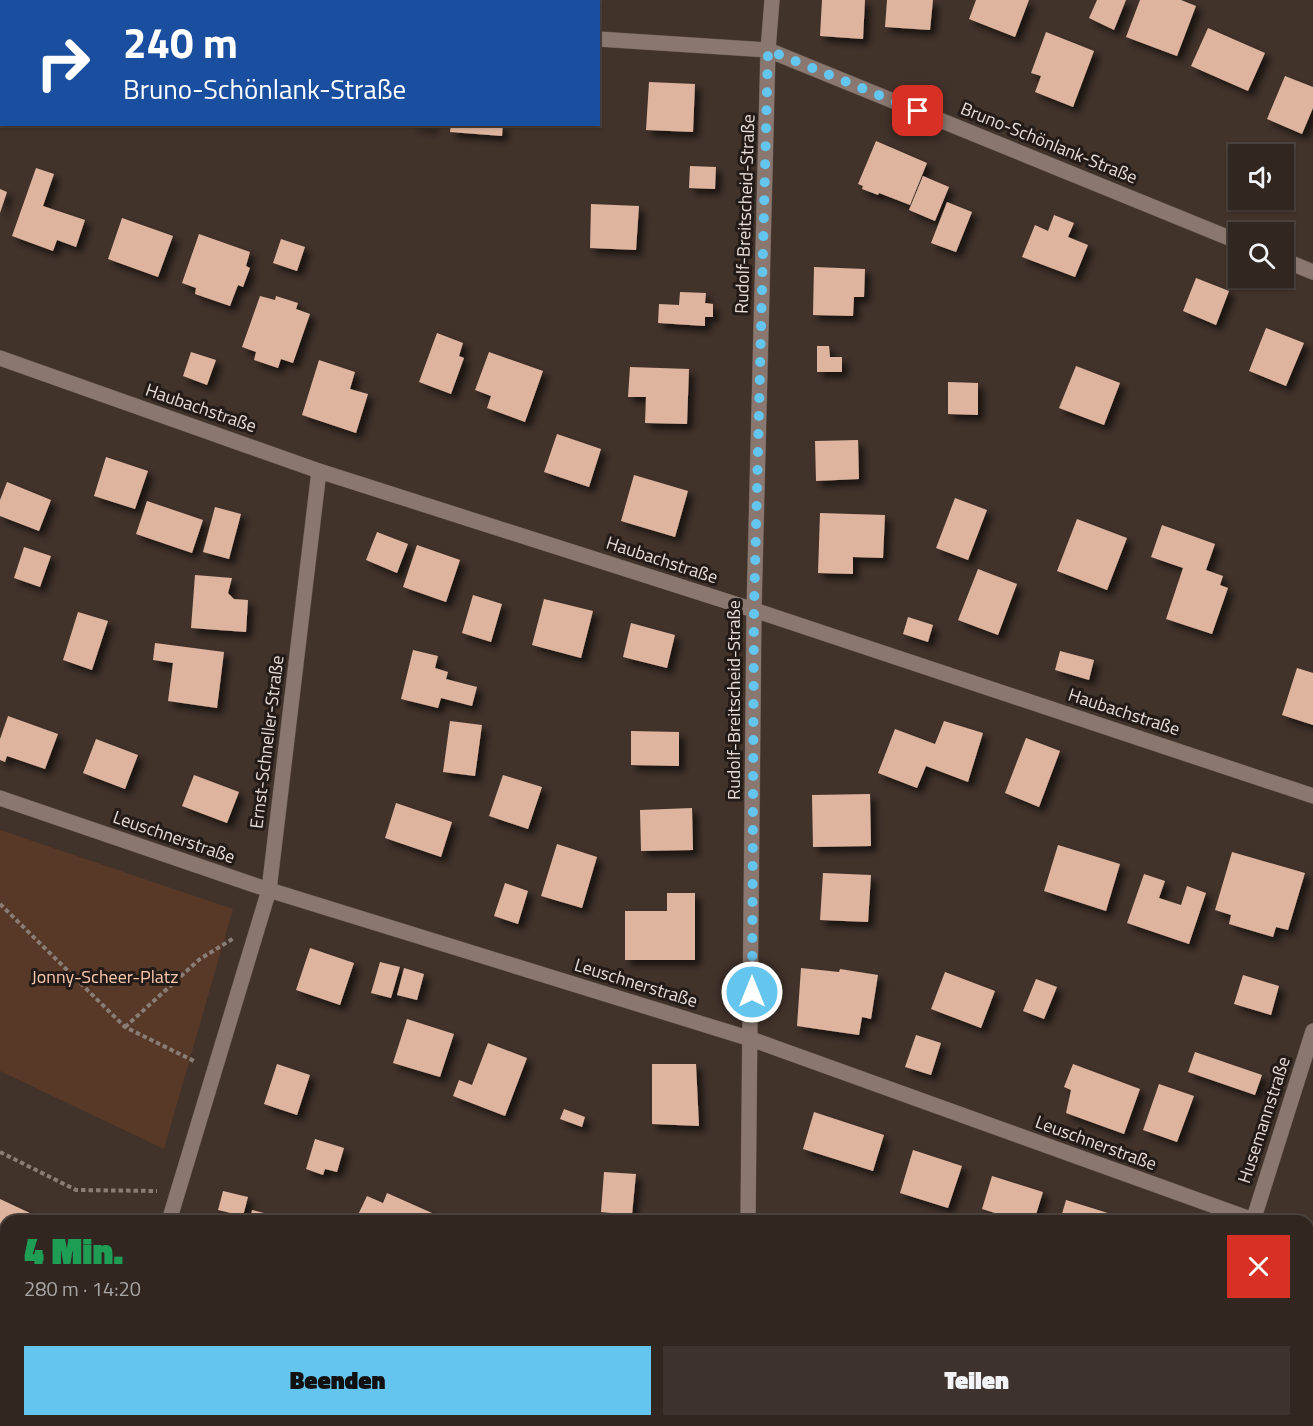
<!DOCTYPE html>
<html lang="de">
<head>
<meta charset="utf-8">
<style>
	:root { --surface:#312620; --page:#3d322d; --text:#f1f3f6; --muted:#a8a5a5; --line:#4c433e; --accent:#64c5ee }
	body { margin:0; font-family:"Titillium Web",sans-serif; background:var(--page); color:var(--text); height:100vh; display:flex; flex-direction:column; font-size:22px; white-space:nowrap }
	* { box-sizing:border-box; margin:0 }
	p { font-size:20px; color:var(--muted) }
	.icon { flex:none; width:33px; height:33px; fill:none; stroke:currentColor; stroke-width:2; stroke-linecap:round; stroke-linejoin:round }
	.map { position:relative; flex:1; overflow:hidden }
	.details { position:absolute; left:0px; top:1215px; width:1314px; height:212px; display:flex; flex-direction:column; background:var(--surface); border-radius:18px 18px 0 0; box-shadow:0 2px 4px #0004,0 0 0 2px var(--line) }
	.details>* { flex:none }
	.banner { position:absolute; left:0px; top:0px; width:600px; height:126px; box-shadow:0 2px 4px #0004,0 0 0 2px var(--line); background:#1a4fa0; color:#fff; overflow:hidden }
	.buttons { position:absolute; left:1228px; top:144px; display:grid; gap:12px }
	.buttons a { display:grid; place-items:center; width:66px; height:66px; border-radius:0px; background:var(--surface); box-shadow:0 2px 4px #0004,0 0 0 2px var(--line); font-size:30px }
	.pin { position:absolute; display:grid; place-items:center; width:51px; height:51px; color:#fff; margin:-26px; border-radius:12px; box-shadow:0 3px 9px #0006 }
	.me { position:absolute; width:66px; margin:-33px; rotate:0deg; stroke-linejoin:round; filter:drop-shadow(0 0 4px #0008) }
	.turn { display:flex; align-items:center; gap:21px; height:126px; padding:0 24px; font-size:27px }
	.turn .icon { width:78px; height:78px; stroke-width:2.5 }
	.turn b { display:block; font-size:42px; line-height:51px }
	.round { display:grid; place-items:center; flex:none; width:63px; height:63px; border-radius:0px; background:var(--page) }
	.overview { display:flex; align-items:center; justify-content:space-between; height:102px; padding:0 24px }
	h1 { font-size:36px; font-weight:800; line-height:45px; color:#1e9e55 }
	.primary-button { display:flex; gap:12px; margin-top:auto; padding:12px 24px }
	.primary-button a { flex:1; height:69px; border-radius:0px; background:var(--accent); color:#111; font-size:24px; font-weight:800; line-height:69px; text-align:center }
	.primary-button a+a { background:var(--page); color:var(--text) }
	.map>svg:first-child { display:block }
	.green { fill:#583827 }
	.building { fill:#dfb49e; filter:url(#shadow) }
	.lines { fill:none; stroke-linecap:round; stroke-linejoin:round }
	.street-casing { stroke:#5d5049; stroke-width:16 }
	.path { stroke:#8a7d76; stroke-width:4; stroke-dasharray:4.5 3; stroke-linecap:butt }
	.street { stroke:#8a7870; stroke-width:15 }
	.route { stroke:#64c5ee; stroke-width:10; stroke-dasharray:0 18 }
	.labels { text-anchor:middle; stroke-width:6; stroke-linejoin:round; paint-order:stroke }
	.street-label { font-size:18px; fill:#e7ddd8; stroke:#221b18 }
	.park-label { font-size:18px; fill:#ffc9ae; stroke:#221b18 }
</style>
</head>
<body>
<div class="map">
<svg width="1313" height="1426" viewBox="0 0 1313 1426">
	<defs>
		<filter id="shadow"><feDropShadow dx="5.5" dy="5.5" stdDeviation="3" flood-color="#0009"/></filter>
	</defs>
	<rect width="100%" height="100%" fill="#41322a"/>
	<path class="green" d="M 0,830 L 233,909 L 164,1149 L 0,1071 Z"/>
	<path class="building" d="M 822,0 L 865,0 L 863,39 L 820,36 Z
		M 887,0 L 933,0 L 930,30 L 885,27 Z
		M 976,0 L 1029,0 L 1015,37 L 969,19 Z
		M 1097,0 L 1126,0 L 1114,30 L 1089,18 Z
		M 1140,0 L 1181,0 L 1196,6 L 1177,56 L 1126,37 Z
		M 1208,28 L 1265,53 L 1248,91 L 1191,66 Z
		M 1046,32 L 1094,51 L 1073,107 L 1035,92 L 1041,76 L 1031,73 Z
		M 1285,76 L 1313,87 L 1313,108 L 1302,134 L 1267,119 Z
		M 649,82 L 695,84 L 693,132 L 646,130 Z
		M 412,124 L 433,124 L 433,128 L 411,126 Z
		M 451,124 L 503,124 L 502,136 L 450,132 Z
		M 876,141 L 927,163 L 910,205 L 879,193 L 878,195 L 862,189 L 863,186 L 858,184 Z
		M 690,166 L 716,167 L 715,189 L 689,188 Z
		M 36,168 L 54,174 L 43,206 L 85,220 L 76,247 L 57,240 L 53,251 L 12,236 Z
		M 923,176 L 949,187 L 935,221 L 909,210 Z
		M 0,189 L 7,192 L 0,213 Z
		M 947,202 L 972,212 L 956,252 L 931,243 Z
		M 591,204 L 639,206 L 636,250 L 590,248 Z
		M 1054,215 L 1074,223 L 1068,237 L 1088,245 L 1075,277 L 1022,257 L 1035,225 L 1048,231 Z
		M 122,218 L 173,236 L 158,277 L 108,259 Z
		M 199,234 L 250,252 L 246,266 L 250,268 L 243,287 L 238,285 L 230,306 L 195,294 L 196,288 L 182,283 Z
		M 281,239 L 305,247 L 297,271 L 273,263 Z
		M 814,267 L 865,269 L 864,297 L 854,297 L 853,316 L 813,315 Z
		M 1196,278 L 1229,291 L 1216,325 L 1183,311 Z
		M 680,292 L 706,293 L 705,303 L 713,304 L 713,317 L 705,317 L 705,326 L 658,323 L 659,304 L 679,305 Z
		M 260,296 L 275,300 L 276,296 L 298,303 L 296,309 L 310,314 L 293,363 L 281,359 L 278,368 L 254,360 L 256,352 L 242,347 Z
		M 1266,328 L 1304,343 L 1286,386 L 1249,371 Z
		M 437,333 L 463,343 L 459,356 L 464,358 L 451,394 L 419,382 Z
		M 817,346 L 829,346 L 830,357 L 842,357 L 842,372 L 817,372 Z
		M 191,352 L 216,360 L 207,385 L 183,376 Z
		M 489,352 L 543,371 L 525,422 L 487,408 L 491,396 L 475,390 Z
		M 319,360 L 355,372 L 350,389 L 368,394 L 356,433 L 302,415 Z
		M 1076,366 L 1120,383 L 1104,425 L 1059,408 Z
		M 630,367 L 689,369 L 687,424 L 645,423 L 646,397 L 628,397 Z
		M 948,382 L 978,383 L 978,415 L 948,414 Z
		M 557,434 L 601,449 L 589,487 L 544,472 Z
		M 858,440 L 859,479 L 816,481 L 815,441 Z
		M 106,457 L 148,471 L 135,509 L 94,496 Z
		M 634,475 L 688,491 L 675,537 L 621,521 Z
		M 7,482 L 51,500 L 39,531 L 0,516 L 0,500 Z
		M 955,498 L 987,510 L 968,560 L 936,548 Z
		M 147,501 L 203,520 L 192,553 L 136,534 Z
		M 215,507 L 241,514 L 229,559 L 203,552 Z
		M 820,513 L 885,515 L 883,558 L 853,557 L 853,574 L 818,573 Z
		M 1077,519 L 1127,538 L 1107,590 L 1057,571 Z
		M 1162,525 L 1215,544 L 1206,570 L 1223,576 L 1220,585 L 1228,588 L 1212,634 L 1166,619 L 1183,568 L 1151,557 Z
		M 377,532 L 408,544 L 397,573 L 366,560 Z
		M 417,545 L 460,560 L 446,602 L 403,587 Z
		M 24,547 L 51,556 L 40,587 L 14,578 Z
		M 978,569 L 1017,584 L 998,635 L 958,620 Z
		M 195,575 L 232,578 L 228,593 L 234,599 L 248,600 L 246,632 L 191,628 Z
		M 473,595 L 502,604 L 491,642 L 462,633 Z
		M 544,599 L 593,611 L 581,658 L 532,645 Z
		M 78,612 L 108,621 L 92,670 L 63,660 Z
		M 908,617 L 933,625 L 928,642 L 903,634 Z
		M 631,623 L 675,635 L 667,668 L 623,657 Z
		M 155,643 L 224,652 L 217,708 L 168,701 L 173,663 L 153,660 Z
		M 413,650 L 438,656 L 435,668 L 448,672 L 446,679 L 477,687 L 472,706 L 441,698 L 438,708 L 401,699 Z
		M 1060,651 L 1094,660 L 1089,680 L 1055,670 Z
		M 1297,668 L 1313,673 L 1313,725 L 1282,715 Z
		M 8,716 L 58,734 L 45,769 L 7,756 L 5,762 L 0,760 L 0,739 Z
		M 450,721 L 482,725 L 475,776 L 443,772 Z
		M 944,721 L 983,733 L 968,782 L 926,766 L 917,788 L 878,773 L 895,729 L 935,744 Z
		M 631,731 L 679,732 L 679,766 L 631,765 Z
		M 1026,738 L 1060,751 L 1039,807 L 1005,793 Z
		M 96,739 L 138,755 L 125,789 L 83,773 Z
		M 194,775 L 239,792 L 227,823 L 182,806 Z
		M 503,775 L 542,787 L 528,829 L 489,816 Z
		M 870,794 L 871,846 L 813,847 L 812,795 Z
		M 396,803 L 452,822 L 441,857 L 385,838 Z
		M 692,808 L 693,850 L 641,851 L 640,810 Z
		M 557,844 L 597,857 L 582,908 L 541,896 Z
		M 1058,845 L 1120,864 L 1106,911 L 1044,891 Z
		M 1232,852 L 1305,873 L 1288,930 L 1276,927 L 1273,937 L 1229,924 L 1231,915 L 1215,910 Z
		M 823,873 L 871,875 L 868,922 L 820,920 Z
		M 1144,874 L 1165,881 L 1159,898 L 1181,905 L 1187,886 L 1206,893 L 1189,944 L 1127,923 Z
		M 505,883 L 528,891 L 518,924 L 494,916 Z
		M 667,893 L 695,893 L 695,960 L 625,960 L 625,911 L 667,911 Z
		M 310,948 L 354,963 L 340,1005 L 296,990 Z
		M 380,962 L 400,967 L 391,998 L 371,993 Z
		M 404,968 L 424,974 L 417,1000 L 397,995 Z
		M 801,968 L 839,972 L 840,969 L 878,975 L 871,1019 L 862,1017 L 859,1035 L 797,1026 Z
		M 945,972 L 995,991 L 981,1028 L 931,1009 Z
		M 1243,975 L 1279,986 L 1271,1015 L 1234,1004 Z
		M 1036,979 L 1057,987 L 1044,1019 L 1023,1011 Z
		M 407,1019 L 454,1034 L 440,1077 L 393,1063 Z
		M 916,1035 L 941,1043 L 931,1075 L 905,1067 Z
		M 488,1043 L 527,1058 L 505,1116 L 453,1096 L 459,1080 L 472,1085 Z
		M 1195,1052 L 1262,1075 L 1255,1095 L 1188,1072 Z
		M 277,1064 L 310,1075 L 297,1115 L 264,1104 Z
		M 652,1064 L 696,1064 L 699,1126 L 652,1124 Z
		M 1073,1064 L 1140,1089 L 1124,1134 L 1066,1113 L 1071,1090 L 1064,1087 Z
		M 1159,1084 L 1194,1096 L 1177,1142 L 1143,1130 Z
		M 564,1109 L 585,1117 L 582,1127 L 560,1119 Z
		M 814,1112 L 884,1135 L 873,1171 L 803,1149 Z
		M 315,1139 L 344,1148 L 337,1172 L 325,1169 L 323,1175 L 306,1169 Z
		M 913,1150 L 962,1166 L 948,1208 L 900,1193 Z
		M 604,1172 L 636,1174 L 632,1215 L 601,1212 Z
		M 992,1176 L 1043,1192 L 1034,1221 L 1021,1221 L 982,1209 Z
		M 223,1191 L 248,1197 L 243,1216 L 218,1210 Z
		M 387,1193 L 432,1213 L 428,1221 L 355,1221 L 367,1196 L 383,1203 Z
		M 0,1199 L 47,1221 L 6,1221 L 6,1251 L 0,1248 Z
		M 1066,1200 L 1111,1214 L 1109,1221 L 1060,1221 Z
		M 252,1210 L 292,1220 L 292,1221 L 250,1221 Z
		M 89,1213 L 92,1221 L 67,1221 L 67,1220 Z
		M 26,1420 L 64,1420 L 61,1426 L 40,1426 Z
		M 418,1420 L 481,1420 L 479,1426 L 416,1426 Z
		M 656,1420 L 692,1420 L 692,1426 L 656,1426 Z
		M 804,1420 L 857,1420 L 857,1426 L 804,1426 Z
		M 1031,1420 L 1067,1420 L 1067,1424 L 1031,1424 Z"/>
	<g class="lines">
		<defs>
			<path id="street" d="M 0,2 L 2,2
				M 598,39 L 768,50 L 1239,242
				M 1284,260 L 1313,272
				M 0,358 L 319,471 L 754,610 L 1313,796
				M 0,798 L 269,890 L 751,1039 L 1256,1221
				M 169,1221 L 269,890 L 319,471
				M 748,1221 L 754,610 L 768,50 L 772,0
				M 1253,1221 L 1313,1031
				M 1308,1242 L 1313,1244
				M 0,1304 L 6,1307
				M 249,1420 L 260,1426
				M 97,1426 L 100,1420
				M 745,1426 L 745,1420
				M 1247,1426 L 1247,1420"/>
		</defs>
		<use href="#street" class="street-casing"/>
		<path class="path" d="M 0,904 L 125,1027 L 196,1062
			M 125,1027 L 200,959 L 234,938
			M 0,1152 L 76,1190 L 157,1191"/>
		<use href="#street" class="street"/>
	</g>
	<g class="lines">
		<path class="route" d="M 752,992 L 754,610 L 768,50 L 918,111"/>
	</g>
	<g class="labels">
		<g class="street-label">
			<text transform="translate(1049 143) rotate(22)" y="6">Bruno-Schönlank-Straße</text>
			<text transform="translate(745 214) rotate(-88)" y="6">Rudolf-Breitscheid-Straße</text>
			<text transform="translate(201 408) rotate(19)" y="6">Haubachstraße</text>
			<text transform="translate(662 560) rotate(18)" y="6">Haubachstraße</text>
			<text transform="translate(734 700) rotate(-90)" y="6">Rudolf-Breitscheid-Straße</text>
			<text transform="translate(1124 712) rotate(18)" y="6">Haubachstraße</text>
			<text transform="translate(267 742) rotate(-83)" y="6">Ernst-Schneller-Straße</text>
			<text transform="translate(174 837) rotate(19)" y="6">Leuschnerstraße</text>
			<text transform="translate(636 983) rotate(17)" y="6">Leuschnerstraße</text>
			<text transform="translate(1264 1120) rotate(-72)" y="6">Husemannstraße</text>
			<text transform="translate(1096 1143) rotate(20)" y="6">Leuschnerstraße</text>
		</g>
		<g class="park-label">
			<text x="105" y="983">Jonny-Scheer-Platz</text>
		</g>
	</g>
</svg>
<div class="buttons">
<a><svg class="icon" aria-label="sound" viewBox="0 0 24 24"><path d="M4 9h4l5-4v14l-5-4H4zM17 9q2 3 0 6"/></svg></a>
<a><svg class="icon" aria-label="search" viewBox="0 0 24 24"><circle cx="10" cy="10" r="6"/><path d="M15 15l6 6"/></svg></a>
</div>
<div class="pin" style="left:918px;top:111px;background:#d93025"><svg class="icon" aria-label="arrive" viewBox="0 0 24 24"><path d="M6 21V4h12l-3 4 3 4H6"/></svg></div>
<svg class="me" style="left:752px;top:992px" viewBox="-20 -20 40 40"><circle r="17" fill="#64c5ee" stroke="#fff" stroke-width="3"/><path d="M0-11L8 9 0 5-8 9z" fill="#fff"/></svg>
<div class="banner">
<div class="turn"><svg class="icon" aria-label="right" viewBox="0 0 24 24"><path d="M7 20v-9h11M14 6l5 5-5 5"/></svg><div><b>240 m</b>Bruno-Schönlank-Straße</div></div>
</div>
<section class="details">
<div class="overview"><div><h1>4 Min.</h1><p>280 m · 14:20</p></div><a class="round" style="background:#d93025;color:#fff"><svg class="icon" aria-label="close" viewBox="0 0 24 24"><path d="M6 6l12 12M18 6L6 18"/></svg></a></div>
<div class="primary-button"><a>Beenden</a><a>Teilen</a></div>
</section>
</div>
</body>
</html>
